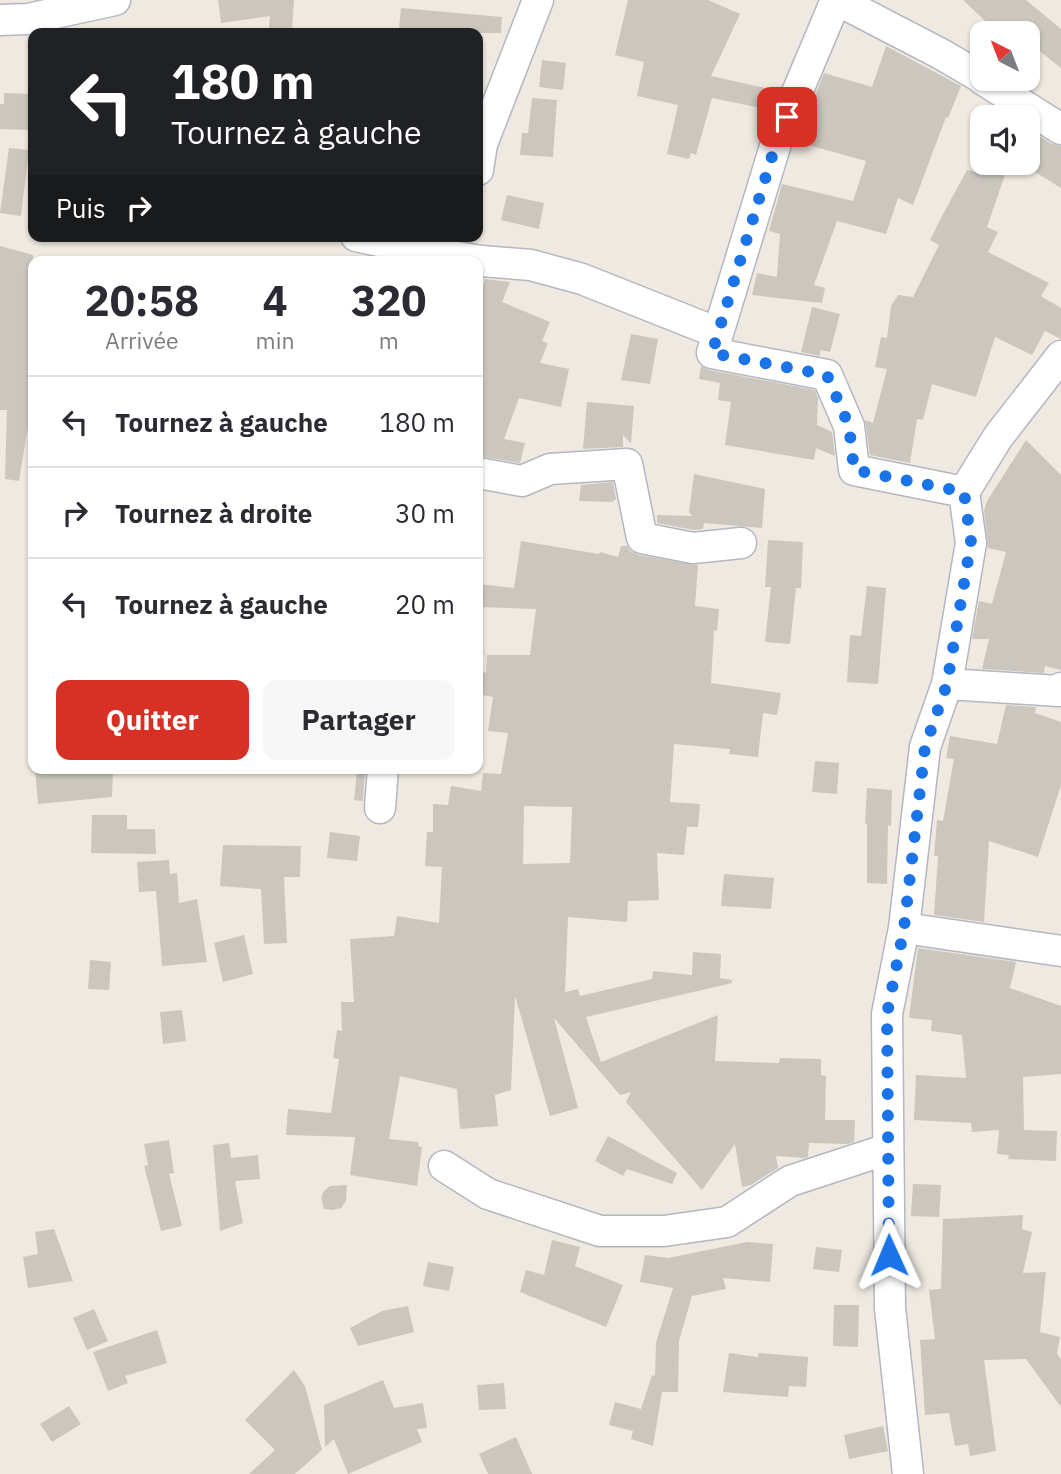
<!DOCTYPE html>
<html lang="fr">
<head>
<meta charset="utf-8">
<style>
	:root { --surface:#fff; --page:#f7f7f7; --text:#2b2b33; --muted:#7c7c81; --line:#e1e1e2; --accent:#d93025 }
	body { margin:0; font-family:"IBM Plex Sans",sans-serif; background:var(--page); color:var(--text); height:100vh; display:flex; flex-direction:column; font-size:26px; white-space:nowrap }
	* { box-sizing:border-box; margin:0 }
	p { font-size:23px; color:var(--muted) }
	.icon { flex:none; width:38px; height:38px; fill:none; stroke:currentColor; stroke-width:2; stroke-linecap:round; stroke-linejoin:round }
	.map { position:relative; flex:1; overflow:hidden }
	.side { position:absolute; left:28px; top:256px; width:455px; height:518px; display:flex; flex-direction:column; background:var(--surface); border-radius:14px; box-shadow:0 2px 5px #0004 }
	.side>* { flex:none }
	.top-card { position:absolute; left:28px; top:28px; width:455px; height:214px; border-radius:14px; box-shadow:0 2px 5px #0004; background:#202124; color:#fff; overflow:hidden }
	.needle { width:46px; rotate:318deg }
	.buttons { position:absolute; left:970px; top:21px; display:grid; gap:14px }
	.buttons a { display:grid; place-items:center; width:70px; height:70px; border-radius:14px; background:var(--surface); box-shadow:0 2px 5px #0004; font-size:35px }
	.pin { position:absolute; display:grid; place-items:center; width:60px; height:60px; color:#fff; margin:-30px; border-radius:14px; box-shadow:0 4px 10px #0006 }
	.me { position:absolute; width:77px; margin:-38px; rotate:359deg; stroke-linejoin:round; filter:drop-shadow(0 0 5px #0008) }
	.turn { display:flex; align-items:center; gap:24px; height:147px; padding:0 28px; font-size:32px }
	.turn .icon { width:91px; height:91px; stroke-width:2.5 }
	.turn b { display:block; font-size:49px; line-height:60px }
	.then { display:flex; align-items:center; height:66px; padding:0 28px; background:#0003; gap:14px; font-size:26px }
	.eta { display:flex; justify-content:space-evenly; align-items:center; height:119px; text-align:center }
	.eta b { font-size:42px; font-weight:800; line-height:49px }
	.action { display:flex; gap:14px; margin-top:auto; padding:14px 28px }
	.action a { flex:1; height:80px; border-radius:14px; background:var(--accent); color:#fff; font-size:28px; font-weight:800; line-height:80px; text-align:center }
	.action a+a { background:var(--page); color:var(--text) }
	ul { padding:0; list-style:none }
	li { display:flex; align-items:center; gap:21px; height:91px; padding:0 28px; border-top:2px solid var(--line) }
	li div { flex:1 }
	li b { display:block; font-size:26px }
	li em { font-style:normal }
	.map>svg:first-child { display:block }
	.building { fill:#cbc7bf; fill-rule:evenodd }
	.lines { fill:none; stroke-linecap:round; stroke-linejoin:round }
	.street-casing { stroke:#b4b7c1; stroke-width:33 }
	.street { stroke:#fff; stroke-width:30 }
	.route { stroke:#1a73e8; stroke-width:12; stroke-dasharray:0 21.6 }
</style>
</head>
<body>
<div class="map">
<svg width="1061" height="1474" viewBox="0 0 1061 1474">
	<rect width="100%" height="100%" fill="#efe9e1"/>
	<path class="building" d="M 218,0 L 294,0 L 292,29 L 269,28 L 270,16 L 221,23 Z
		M 628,0 L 708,0 L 740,14 L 711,76 L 765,88 L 761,108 L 712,98 L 696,155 L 691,153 L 689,159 L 667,154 L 678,105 L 637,96 L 644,62 L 615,55 Z
		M 963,0 L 1026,0 L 1061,29 L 1061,68 L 1027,41 L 1027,33 L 998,33 Z
		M 401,8 L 502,17 L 501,33 L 447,33 L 399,29 Z
		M 886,46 L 961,86 L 948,118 L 946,117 L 913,205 L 898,198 L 886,234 L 837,221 L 814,285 L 825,288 L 822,303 L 752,295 L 757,273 L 777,277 L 780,234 L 769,231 L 782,184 L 853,201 L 866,161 L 797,142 L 824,73 L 872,87 Z
		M 542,60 L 566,63 L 563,90 L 539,87 Z
		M 4,93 L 31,94 L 29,130 L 0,129 L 0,104 L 4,104 Z
		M 532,98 L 557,100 L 553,157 L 520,155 L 522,133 L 528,133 Z
		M 1027,128 L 1052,144 L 1061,146 L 1061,188 L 1027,167 Z
		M 9,148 L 29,150 L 21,216 L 0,213 Z
		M 984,163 L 1009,163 L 987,227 L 998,232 L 988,252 L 1049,283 L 1041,296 L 1061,308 L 1061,339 L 1045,331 L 1032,355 L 995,337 L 976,397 L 932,384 L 923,420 L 917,419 L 910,463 L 870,455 L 865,420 L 873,423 L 887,369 L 875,367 L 881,337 L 887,338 L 891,306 L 898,295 L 913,297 L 939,245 L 930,240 L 941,218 L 967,170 L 981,173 Z
		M 507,195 L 544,203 L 539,229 L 501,220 Z
		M 0,246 L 33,255 L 33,396 L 19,481 L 5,479 L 7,410 L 0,410 Z
		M 485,279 L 510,282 L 502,302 L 550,322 L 542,341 L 548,343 L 540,363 L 569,369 L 561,407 L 519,398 L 504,439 L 525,443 L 520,463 L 478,456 L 478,299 Z
		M 812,307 L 840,314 L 830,352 L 820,350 L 820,356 L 801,352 Z
		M 631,334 L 658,339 L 650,384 L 621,380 Z
		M 701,366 L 709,370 L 815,390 L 818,398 L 817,425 L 832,432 L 835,456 L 816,448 L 814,460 L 725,445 L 731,402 L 718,400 L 720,383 L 699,379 Z
		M 587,402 L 634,406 L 631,444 L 623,435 L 623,447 L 583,449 Z
		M 1026,440 L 1061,475 L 1061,670 L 1045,666 L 1044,673 L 982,669 L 989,639 L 972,639 L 979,601 L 992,604 L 1006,552 L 988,548 L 984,511 L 987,501 Z
		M 694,474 L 765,489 L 762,528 L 704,523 L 703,529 L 694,530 L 657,523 L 657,515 L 692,516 L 689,512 Z
		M 613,482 L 616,499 L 612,502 L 579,501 L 581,485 Z
		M 768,540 L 803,542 L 801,588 L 796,588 L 790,644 L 765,642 L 771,587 L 765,587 Z
		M 521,541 L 599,554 L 600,552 L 618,557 L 621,546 L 627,546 L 630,551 L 639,555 L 698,565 L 695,606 L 719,609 L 717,631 L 714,630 L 711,683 L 781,693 L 777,715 L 763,713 L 758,757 L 729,754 L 730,749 L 674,744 L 670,802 L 700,804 L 698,827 L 687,827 L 684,855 L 657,853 L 659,900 L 628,901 L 627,922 L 568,917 L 565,992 L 578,989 L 580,996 L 652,979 L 653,971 L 692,975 L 693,952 L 721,954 L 720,978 L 732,980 L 732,983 L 586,1017 L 601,1062 L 718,1015 L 715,1061 L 779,1063 L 780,1058 L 821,1059 L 821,1075 L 826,1076 L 825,1120 L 855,1120 L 854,1142 L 848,1144 L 809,1143 L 808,1157 L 805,1158 L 776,1156 L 778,1168 L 751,1185 L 742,1187 L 735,1144 L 702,1190 L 626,1102 L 631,1092 L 620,1095 L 554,1018 L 578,1108 L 550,1116 L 515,996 L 511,1090 L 495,1095 L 498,1126 L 460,1129 L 457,1089 L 400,1076 L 389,1139 L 418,1142 L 419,1147 L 422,1147 L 417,1186 L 350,1175 L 355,1137 L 286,1135 L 288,1109 L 331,1113 L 339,1059 L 333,1058 L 337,1030 L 342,1031 L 341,1002 L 354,1002 L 350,939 L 394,936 L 397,916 L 439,923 L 442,867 L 425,866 L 427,832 L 433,832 L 433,804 L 448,805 L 451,786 L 481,791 L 483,773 L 501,774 L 508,733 L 488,731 L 493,697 L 478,694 L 478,671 L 486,673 L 487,655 L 530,655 L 536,609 L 478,607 L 478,584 L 514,588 ZM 524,806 L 572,807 L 570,863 L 523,864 Z
		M 867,586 L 886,588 L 878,684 L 847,682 L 850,635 L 861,636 Z
		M 1006,705 L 1036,707 L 1035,713 L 1061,722 L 1061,785 L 1038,857 L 989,841 L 984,922 L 934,915 L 938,856 L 934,856 L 937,820 L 943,821 L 954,759 L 946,758 L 950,736 L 997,744 Z
		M 815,761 L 839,763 L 837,794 L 812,792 Z
		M 35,768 L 113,768 L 112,797 L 38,804 Z
		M 357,770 L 365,770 L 363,801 L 354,800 Z
		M 867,788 L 892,790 L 891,826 L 888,825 L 887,884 L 867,883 L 867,824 L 865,824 Z
		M 92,815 L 127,815 L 127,829 L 155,829 L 156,854 L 91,853 Z
		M 330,832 L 360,836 L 357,861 L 327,858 Z
		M 223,845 L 301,846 L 300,877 L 284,877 L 287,943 L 264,944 L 261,889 L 220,886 Z
		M 169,860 L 170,874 L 177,873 L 179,903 L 197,899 L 207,962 L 162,966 L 156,891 L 139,892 L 137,862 Z
		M 724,874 L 774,878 L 771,909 L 721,906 Z
		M 244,935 L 253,974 L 223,982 L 214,943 Z
		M 918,948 L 1016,962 L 1010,988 L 1061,1006 L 1061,1074 L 1023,1077 L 1024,1130 L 1057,1131 L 1056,1161 L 1008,1159 L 1009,1155 L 997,1154 L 999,1130 L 972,1132 L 971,1123 L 914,1120 L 916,1075 L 966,1078 L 962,1035 L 931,1031 L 932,1020 L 909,1018 Z
		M 90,960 L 111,962 L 109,990 L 88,989 Z
		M 182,1010 L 186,1041 L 163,1044 L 160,1012 Z
		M 608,1136 L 677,1173 L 672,1184 L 627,1169 L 623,1176 L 595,1161 Z
		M 169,1140 L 174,1173 L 169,1174 L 182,1226 L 161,1231 L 144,1166 L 148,1165 L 144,1144 Z
		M 229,1143 L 231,1158 L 258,1155 L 260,1179 L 235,1181 L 243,1223 L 220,1231 L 213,1145 Z
		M 913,1184 L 941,1185 L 939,1217 L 911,1216 Z
		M 347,1185 L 346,1201 L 341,1208 L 333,1210 L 324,1209 L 321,1198 L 324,1191 L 330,1186 Z
		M 1023,1215 L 1022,1229 L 1032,1232 L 1023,1273 L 1046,1272 L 1040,1332 L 1060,1337 L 1057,1354 L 1061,1359 L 1061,1407 L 1026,1359 L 984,1360 L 996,1451 L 970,1456 L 968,1444 L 955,1446 L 949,1413 L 925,1415 L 920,1340 L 935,1339 L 929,1290 L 941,1289 L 943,1219 Z
		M 54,1229 L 73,1281 L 28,1288 L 23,1257 L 38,1254 L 35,1232 Z
		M 552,1240 L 580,1247 L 575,1266 L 623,1285 L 606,1327 L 520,1292 L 526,1270 L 544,1275 Z
		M 747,1242 L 773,1244 L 770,1282 L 723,1278 L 726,1289 L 692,1296 L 679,1341 L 678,1392 L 662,1392 L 653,1446 L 631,1439 L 633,1431 L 609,1425 L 615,1402 L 641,1409 L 652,1375 L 655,1376 L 656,1343 L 673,1288 L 640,1282 L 645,1255 L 668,1258 Z
		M 816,1247 L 842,1250 L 839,1272 L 813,1269 Z
		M 428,1262 L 454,1267 L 449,1291 L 423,1286 Z
		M 834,1305 L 859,1305 L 858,1347 L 833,1346 Z
		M 408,1306 L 414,1332 L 358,1346 L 350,1328 L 382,1311 Z
		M 94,1309 L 108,1341 L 87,1350 L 73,1318 Z
		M 157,1330 L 167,1363 L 125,1376 L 128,1383 L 108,1391 L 93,1352 Z
		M 729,1353 L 758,1357 L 758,1353 L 808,1357 L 806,1387 L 789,1386 L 788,1397 L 723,1392 Z
		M 294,1370 L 305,1386 L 322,1450 L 295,1474 L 249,1474 L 275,1450 L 245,1420 Z
		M 383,1380 L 394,1408 L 423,1403 L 427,1428 L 417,1429 L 422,1442 L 348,1474 L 334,1439 L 325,1447 L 324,1405 Z
		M 504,1383 L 506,1409 L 479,1410 L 477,1385 Z
		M 69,1406 L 81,1424 L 52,1442 L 40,1424 Z
		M 883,1426 L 888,1451 L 849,1459 L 844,1435 Z
		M 516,1437 L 532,1474 L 488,1474 L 479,1454 Z"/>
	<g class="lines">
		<defs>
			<path id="street" d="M 836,0 L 777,140 L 712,353 L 827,375 L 849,426 L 854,470 L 964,492
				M 837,0 L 941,54 L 982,78
				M 0,20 L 28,19 L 115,0
				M 982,79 L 1061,129
				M 478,170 L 482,144 L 538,0
				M 356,236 L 433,253 L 481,261 L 531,265 L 582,279 L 718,333
				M 478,473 L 522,481 L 550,469 L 627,464 L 642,538 L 693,548 L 741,543
				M 947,684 L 1059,691 L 1061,688
				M 380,808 L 383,768
				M 904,928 L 1061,951
				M 444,1166 L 488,1194 L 600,1231 L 664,1231 L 727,1222 L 790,1181 L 888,1149
				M 908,1474 L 890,1308 L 887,1014 L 904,928 L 925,747 L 947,684 L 971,543 L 964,492 L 998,437 L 1061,356"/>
		</defs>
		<use href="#street" class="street-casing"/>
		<use href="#street" class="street"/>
	</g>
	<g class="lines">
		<path class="route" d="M 787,117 L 777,140 L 712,353 L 827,375 L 849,426 L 854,470 L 964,492 L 971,542 L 947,684 L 925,747 L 904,928 L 887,1014 L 889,1255"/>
	</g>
</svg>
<div class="buttons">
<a><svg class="needle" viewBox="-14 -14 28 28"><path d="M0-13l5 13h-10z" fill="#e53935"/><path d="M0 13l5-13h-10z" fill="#7c7c81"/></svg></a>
<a><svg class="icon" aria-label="sound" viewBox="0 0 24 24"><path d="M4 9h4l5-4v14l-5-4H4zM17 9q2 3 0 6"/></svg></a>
</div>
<div class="pin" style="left:787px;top:117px;background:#d93025"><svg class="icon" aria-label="arrive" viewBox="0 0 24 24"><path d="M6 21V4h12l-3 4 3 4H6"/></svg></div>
<svg class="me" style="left:889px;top:1255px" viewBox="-20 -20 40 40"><path d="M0-17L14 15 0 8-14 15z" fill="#1a73e8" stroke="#fff" stroke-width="4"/></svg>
<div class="top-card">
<div class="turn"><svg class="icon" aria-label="left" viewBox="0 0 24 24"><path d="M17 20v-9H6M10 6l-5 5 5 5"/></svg><div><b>180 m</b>Tournez à gauche</div></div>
<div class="then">Puis<svg class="icon" aria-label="right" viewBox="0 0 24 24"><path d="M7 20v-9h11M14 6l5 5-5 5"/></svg></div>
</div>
<section class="side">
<div class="eta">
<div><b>20:58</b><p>Arrivée</p></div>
<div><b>4</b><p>min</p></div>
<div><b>320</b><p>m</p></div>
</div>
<ul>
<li><svg class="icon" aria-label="left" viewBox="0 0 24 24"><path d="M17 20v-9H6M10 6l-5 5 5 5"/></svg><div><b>Tournez à gauche</b></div><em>180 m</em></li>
<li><svg class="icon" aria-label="right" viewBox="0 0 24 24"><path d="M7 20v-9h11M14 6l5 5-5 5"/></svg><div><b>Tournez à droite</b></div><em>30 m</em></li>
<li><svg class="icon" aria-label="left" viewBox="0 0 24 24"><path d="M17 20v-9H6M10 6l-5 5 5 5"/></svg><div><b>Tournez à gauche</b></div><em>20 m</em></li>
</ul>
<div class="action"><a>Quitter</a><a>Partager</a></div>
</section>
</div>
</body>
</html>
